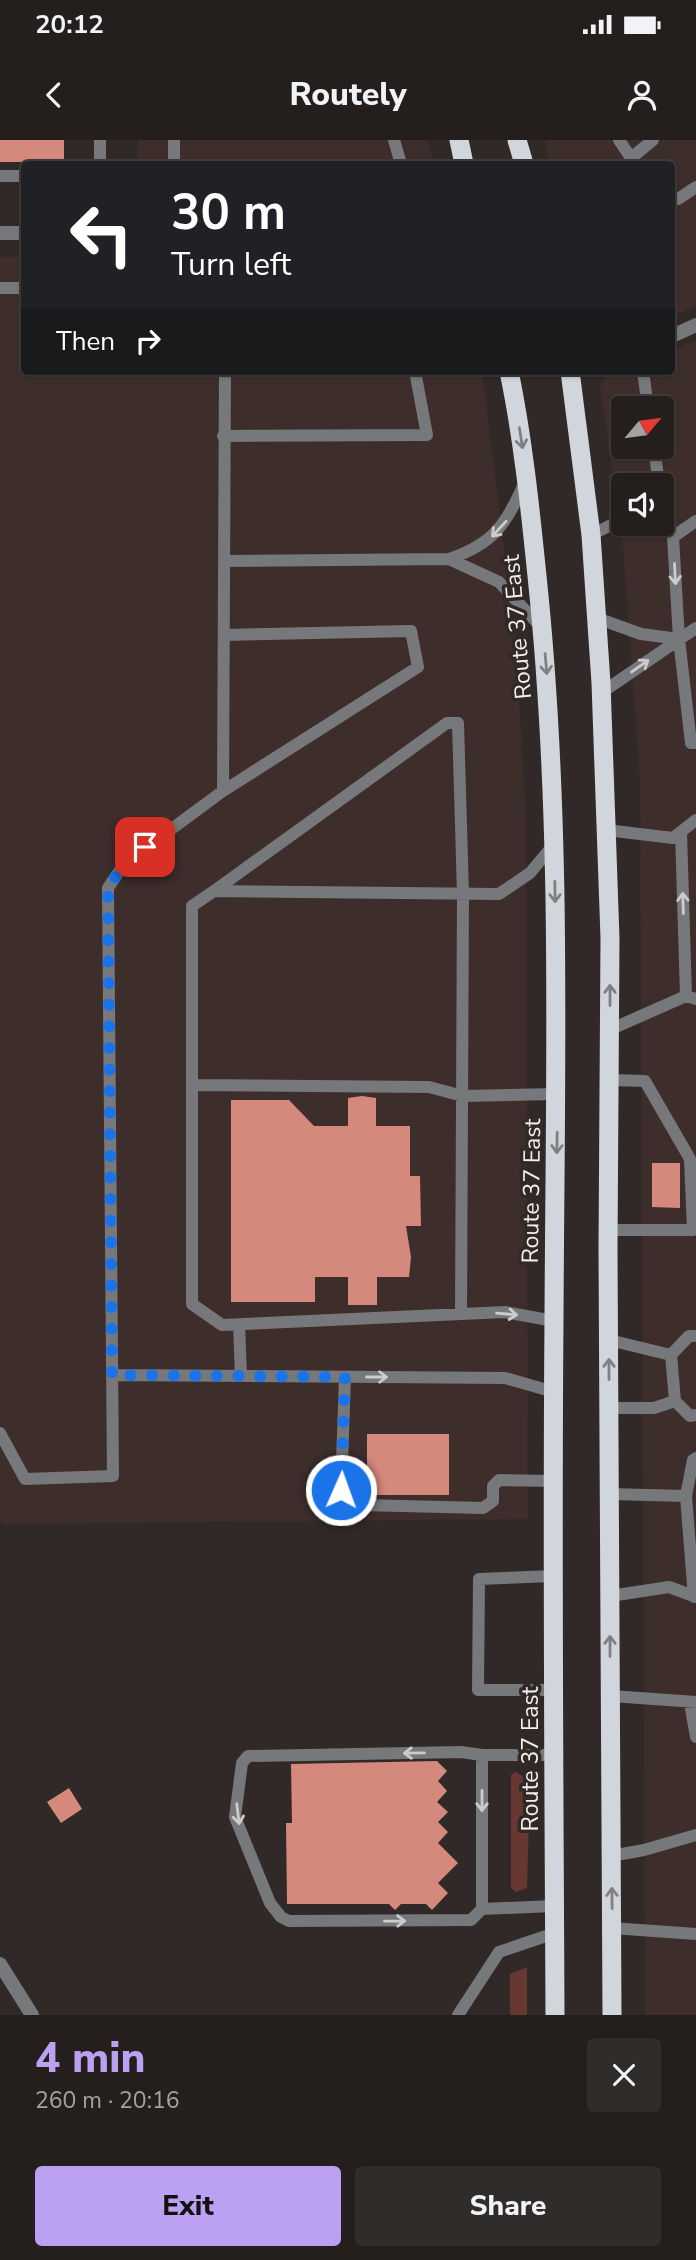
<!DOCTYPE html>
<html lang="en">
<head>
<meta charset="utf-8">
<style>
	:root { --surface:#241f1d; --page:#302c2a; --text:#f1f3f6; --muted:#a3a2a4; --line:#413d3b; --accent:#bca0f2 }
	body { margin:0; font-family:"Nunito Sans",sans-serif; background:var(--page); color:var(--text); height:100vh; display:flex; flex-direction:column; font-size:26px; white-space:nowrap }
	* { box-sizing:border-box; margin:0 }
	p { font-size:23px; color:var(--muted) }
	.icon { flex:none; width:38px; height:38px; fill:none; stroke:currentColor; stroke-width:2; stroke-linecap:round; stroke-linejoin:round }
	.map { position:relative; height:1875px; overflow:hidden }
	.drawer { display:flex; flex-direction:column; background:var(--surface); flex:1 }
	.drawer>* { flex:none }
	.top-card { position:absolute; left:21px; top:21px; width:654px; height:214px; border-radius:7px; box-shadow:0 2px 5px #0004,0 0 0 2px var(--line); background:#202124; color:#fff; overflow:hidden }
	.needle { width:46px; rotate:61deg }
	.fabs { position:absolute; left:611px; top:256px; display:grid; gap:14px }
	.fabs a { display:grid; place-items:center; width:63px; height:63px; border-radius:7px; background:var(--surface); box-shadow:0 2px 5px #0004,0 0 0 2px var(--line); font-size:35px }
	.pin { position:absolute; display:grid; place-items:center; width:60px; height:60px; color:#fff; margin:-30px; border-radius:14px; box-shadow:0 4px 10px #0006 }
	.me { position:absolute; width:77px; margin:-38px; rotate:2deg; stroke-linejoin:round; filter:drop-shadow(0 0 5px #0008) }
	.turn { display:flex; align-items:center; gap:24px; height:147px; padding:0 35px; font-size:32px }
	.turn .icon { width:91px; height:91px; stroke-width:2.5 }
	.turn b { display:block; font-size:49px; line-height:60px }
	.then { display:flex; align-items:center; height:66px; padding:0 35px; background:#0003; gap:14px; font-size:26px }
	.round { display:grid; place-items:center; flex:none; width:74px; height:74px; border-radius:7px; background:var(--page) }
	.overview { display:flex; align-items:center; justify-content:space-between; height:119px; padding:0 35px }
	h1 { font-size:42px; font-weight:800; line-height:52px; color:var(--accent) }
	.cta { display:flex; gap:14px; margin-top:auto; padding:14px 35px }
	.cta a { flex:1; height:80px; border-radius:7px; background:var(--accent); color:#111; font-size:28px; font-weight:800; line-height:80px; text-align:center }
	.cta a+a { background:var(--page); color:var(--text) }
	.status { display:flex; justify-content:space-between; align-items:center; height:49px; padding:0 35px; background:var(--surface); direction:ltr }
	.status svg { height:19px; fill:currentColor }
	header { display:flex; justify-content:space-between; align-items:center; height:91px; padding:0 35px; background:var(--surface); font-size:32px; font-weight:800 }
	.map>svg:first-child { display:block }
	.built { fill:#3d2e2c; fill-rule:evenodd }
	.green { fill:#673832 }
	.building { fill:#d5897d }
	.lines { fill:none; stroke-linecap:round; stroke-linejoin:round }
	.service { stroke:#76787b; stroke-width:12 }
	.minor { stroke:#76787b; stroke-width:14 }
	.trunk { stroke:#d1d6dc; stroke-width:19 }
	.oneway { stroke:#808082 }
	.oneway2 { stroke:#cecbcc }
	.route { stroke:#1a73e8; stroke-width:12; stroke-dasharray:0 21.6 }
	.labels { text-anchor:middle; stroke-width:7; stroke-linejoin:round; paint-order:stroke }
	.street-label { font-size:23px; fill:#f4efee; stroke:#302927 }
</style>
</head>
<body>
<div class="status"><b>20:12</b><svg viewBox="0 0 49 12"><path d="M0 12V9h3v3zM5 12V6h3v6zM10 12V3h3v9zM15 12V0h3v12zM26 1h20v11H26zM47 4h2v5h-2z"/></svg></div>
<header><svg class="icon" aria-label="back" viewBox="0 0 24 24"><path d="M15 5l-7 7 7 7"/></svg>Routely<svg class="icon" aria-label="person" viewBox="0 0 24 24"><circle cx="12" cy="8" r="4"/><path d="M4 21q1-7 8-7t8 7"/></svg></header>
<div class="map">
<svg width="696" height="1875" viewBox="0 0 696 1875">
	<rect width="100%" height="100%" fill="#302927"/>
	<path class="built" d="M 138,0 L 427,0 L 434,24 L 137,24 Z
		M 545,0 L 696,0 L 696,165 L 672,177 L 672,24 L 550,24 Z
		M 0,117 L 24,117 L 24,231 L 482,231 L 516,502 L 526,677 L 528,1379 L 3,1384 L 0,1379 Z
		M 696,200 L 696,1875 L 645,1875 L 640,642 L 623,404 L 600,246 L 611,231 L 672,231 L 672,211 ZM 623,268 L 662,268 L 662,306 L 623,306 ZM 623,345 L 662,345 L 662,383 L 623,383 Z"/>
	<path class="green" d="M 515,1632 L 530,1640 L 527,1748 L 516,1752 L 511,1748 L 511,1635 Z
		M 527,1827 L 527,1875 L 510,1875 L 510,1834 Z"/>
	<path class="building" d="M 0,0 L 64,0 L 64,22 L 0,22 Z
		M 362,956 L 376,958 L 376,986 L 410,986 L 410,1036 L 420,1036 L 421,1086 L 406,1086 L 411,1117 L 409,1137 L 377,1137 L 377,1165 L 348,1165 L 348,1137 L 315,1137 L 315,1162 L 231,1162 L 231,960 L 289,960 L 314,986 L 348,986 L 348,958 Z
		M 652,1023 L 680,1023 L 680,1068 L 652,1067 Z
		M 367,1294 L 449,1294 L 449,1355 L 367,1355 Z
		M 437,1621 L 447,1631 L 438,1641 L 447,1651 L 437,1662 L 448,1672 L 438,1682 L 448,1692 L 438,1703 L 458,1723 L 438,1743 L 448,1753 L 432,1770 L 426,1764 L 401,1764 L 395,1770 L 389,1764 L 287,1764 L 286,1683 L 292,1683 L 291,1624 Z
		M 69,1648 L 82,1669 L 61,1683 L 47,1662 Z"/>
	<g class="lines">
		<path class="service" d="M 394,0 L 401,24
			M 619,0 L 635,24
			M 631,18 L 653,0
			M 100,24 L 100,0
			M 174,24 L 174,0
			M 0,36 L 24,36
			M 672,58 L 678,59 L 696,47
			M 0,148 L 24,148
			M 643,231 L 648,268
			M 223,296 L 427,295 L 415,231
			M 654,306 L 659,345
			M 696,381 L 673,397 L 679,499 L 691,603 L 696,603
			M 591,395 L 623,379
			M 449,419 L 499,442 L 540,486
			M 226,421 L 449,419 C 493,404 506,385 524,344
			M 594,477 L 641,494 L 679,499
			M 601,553 L 696,488
			M 223,651 L 418,527 L 411,491 L 224,495
			M 606,690 L 673,698 L 696,680
			M 681,692 L 686,856
			M 214,751 L 447,583 L 458,583 L 463,754 L 461,1174
			M 609,890 L 686,856 L 696,859
			M 194,945 L 429,947 L 463,956 L 557,954
			M 609,1090 L 693,1090 L 690,1019 L 645,941 L 610,940
			M 554,1181 L 505,1172 L 222,1185 L 192,1164 L 192,766 L 214,751 L 499,754 L 530,733 L 555,703
			M 239,1184 L 241,1236
			M 609,1200 L 671,1215 L 689,1196 L 696,1196
			M 671,1215 L 675,1261
			M 112,1235 L 505,1238 L 554,1252
			M 345,1237 L 341,1350 L 348,1361 L 361,1365 L 483,1368 L 493,1361 L 493,1346 L 499,1340 L 554,1341
			M 609,1268 L 654,1268 L 675,1261 L 690,1276 L 696,1275
			M 0,1293 L 25,1339 L 113,1336 L 108,748 L 124,724 L 223,651 L 225,231
			M 609,1354 L 686,1356
			M 554,1436 L 479,1439 L 478,1550 L 554,1550
			M 610,1456 L 669,1447 L 696,1457
			M 694,1457 L 686,1356 L 693,1320 L 696,1318
			M 611,1556 L 696,1562
			M 690,1563 L 696,1597
			M 482,1615 L 461,1612 L 248,1616 L 242,1623 L 235,1677 L 270,1763 L 281,1777 L 289,1781 L 471,1780 L 482,1769
			M 554,1615 L 482,1615 L 482,1769 L 554,1766
			M 611,1716 L 644,1710 L 696,1695
			M 612,1788 L 696,1794
			M 458,1875 L 499,1812 L 555,1793"/>
		<path class="minor" d="M 0,93 L 24,93
			M 672,196 L 696,185
			M 0,1824 L 32,1875"/>
		<path class="trunk" d="M 459,0 L 464,24
			M 517,0 L 524,24
			M 509,231 C 523,299 530,367 537,436 C 563,683 555,931 554,1180 C 552,1412 554,1643 555,1875
			M 570,231 L 591,395 L 601,543 L 610,798 L 608,1108 L 612,1875"/>
	</g>
	<defs><path id="oneway-shaft" d="M-6 0H5M1.5-3L5.5 0L1.5 3" fill="none" stroke-width="1.6" stroke-linecap="round" stroke-linejoin="round" transform="scale(1.75)"/></defs>
	<g class="oneway">
		<use href="#oneway-shaft" transform="translate(521 298) rotate(81)"/>
		<use href="#oneway-shaft" transform="translate(546 524) rotate(85)"/>
		<use href="#oneway-shaft" transform="translate(555 752) rotate(89)"/>
		<use href="#oneway-shaft" transform="translate(610 855) rotate(-90)"/>
		<use href="#oneway-shaft" transform="translate(557 1003) rotate(91)"/>
		<use href="#oneway-shaft" transform="translate(609 1229) rotate(-90)"/>
		<use href="#oneway-shaft" transform="translate(610 1506) rotate(-90)"/>
		<use href="#oneway-shaft" transform="translate(612 1758) rotate(-91)"/>
	</g>
	<g class="oneway2">
		<use href="#oneway-shaft" transform="translate(499 389) rotate(133)"/>
		<use href="#oneway-shaft" transform="translate(675 434) rotate(87)"/>
		<use href="#oneway-shaft" transform="translate(640 526) rotate(-35)"/>
		<use href="#oneway-shaft" transform="translate(683 763) rotate(-92)"/>
		<use href="#oneway-shaft" transform="translate(507 1174) rotate(5)"/>
		<use href="#oneway-shaft" transform="translate(377 1237)"/>
		<use href="#oneway-shaft" transform="translate(414 1613) rotate(179)"/>
		<use href="#oneway-shaft" transform="translate(482 1661) rotate(90)"/>
		<use href="#oneway-shaft" transform="translate(238 1674) rotate(83)"/>
		<use href="#oneway-shaft" transform="translate(395 1781) rotate(-1)"/>
	</g>
	<g class="lines">
		<path class="route" d="M 145,707 L 124,723 L 108,748 L 112,1235 L 345,1237 L 341,1350"/>
	</g>
	<g class="labels">
		<g class="street-label">
			<text transform="translate(517 487) rotate(-95)" y="8">Route 37 East</text>
			<text transform="translate(531 1051) rotate(-89)" y="8">Route 37 East</text>
			<text transform="translate(530 1619) rotate(-90)" y="8">Route 37 East</text>
		</g>
	</g>
</svg>
<div class="fabs">
<a><svg class="needle" viewBox="-14 -14 28 28"><path d="M0-13l5 13h-10z" fill="#e53935"/><path d="M0 13l5-13h-10z" fill="#a3a2a4"/></svg></a>
<a><svg class="icon" aria-label="sound" viewBox="0 0 24 24"><path d="M4 9h4l5-4v14l-5-4H4zM17 9q2 3 0 6"/></svg></a>
</div>
<div class="pin" style="left:145px;top:707px;background:#d93025"><svg class="icon" aria-label="arrive" viewBox="0 0 24 24"><path d="M6 21V4h12l-3 4 3 4H6"/></svg></div>
<svg class="me" style="left:341px;top:1350px" viewBox="-20 -20 40 40"><circle r="17" fill="#1a73e8" stroke="#fff" stroke-width="3"/><path d="M0-11L8 9 0 5-8 9z" fill="#fff"/></svg>
<div class="top-card">
<div class="turn"><svg class="icon" aria-label="left" viewBox="0 0 24 24"><path d="M17 20v-9H6M10 6l-5 5 5 5"/></svg><div><b>30 m</b>Turn left</div></div>
<div class="then">Then<svg class="icon" aria-label="right" viewBox="0 0 24 24"><path d="M7 20v-9h11M14 6l5 5-5 5"/></svg></div>
</div>
</div>
<section class="drawer">
<div class="overview"><div><h1>4 min</h1><p>260 m · 20:16</p></div><a class="round"><svg class="icon" aria-label="close" viewBox="0 0 24 24"><path d="M6 6l12 12M18 6L6 18"/></svg></a></div>
<div class="cta"><a>Exit</a><a>Share</a></div>
</section>
</body>
</html>
